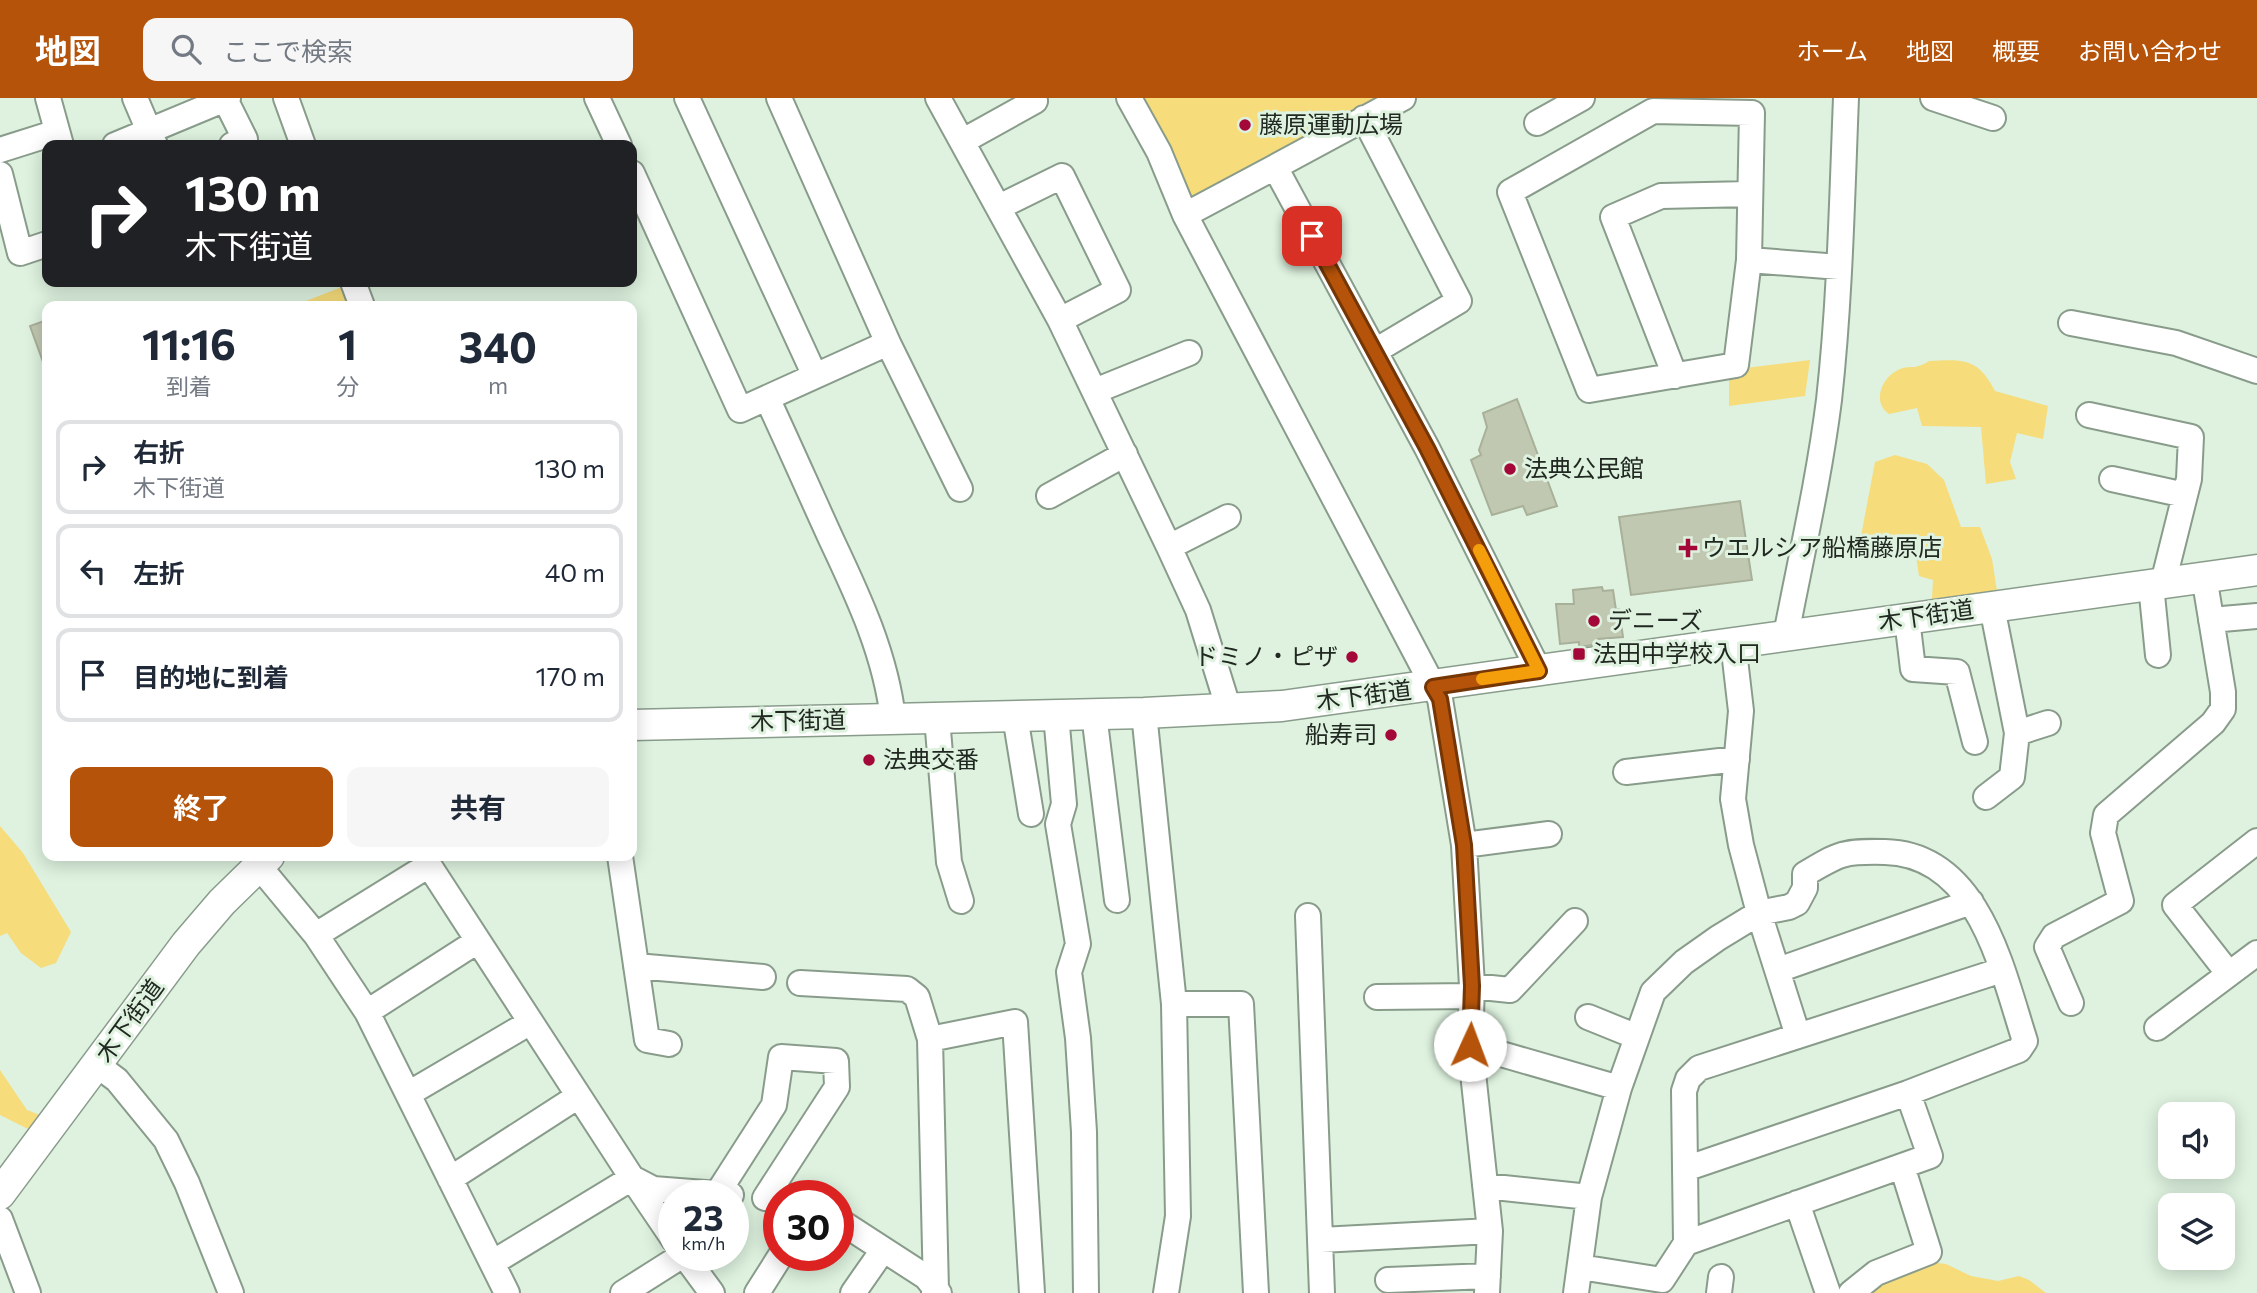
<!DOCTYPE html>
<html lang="ja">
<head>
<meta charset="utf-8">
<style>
	:root { --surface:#fff; --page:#f6f6f7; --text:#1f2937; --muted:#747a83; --line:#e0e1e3; --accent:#b45309 }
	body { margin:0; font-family:Commissioner,"Noto Sans JP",sans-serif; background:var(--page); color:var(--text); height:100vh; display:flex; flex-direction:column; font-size:26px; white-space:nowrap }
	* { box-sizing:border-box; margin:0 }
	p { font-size:23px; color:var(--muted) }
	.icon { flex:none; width:38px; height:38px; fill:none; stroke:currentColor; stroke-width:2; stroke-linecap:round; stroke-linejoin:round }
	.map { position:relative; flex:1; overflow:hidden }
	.drawer { position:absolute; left:42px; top:203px; width:595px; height:560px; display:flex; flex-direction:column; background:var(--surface); border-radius:14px; box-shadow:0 4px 18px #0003 }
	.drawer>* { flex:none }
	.hud { position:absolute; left:42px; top:42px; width:595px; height:147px; border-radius:14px; box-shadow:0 4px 18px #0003; background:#202124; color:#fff; overflow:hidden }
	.buttons { position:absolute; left:2158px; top:1004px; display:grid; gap:14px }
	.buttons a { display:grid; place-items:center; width:77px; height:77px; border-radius:14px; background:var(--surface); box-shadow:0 4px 18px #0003; font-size:35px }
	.speed { position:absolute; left:658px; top:1082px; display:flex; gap:14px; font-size:35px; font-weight:700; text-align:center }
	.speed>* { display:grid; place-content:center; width:91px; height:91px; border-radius:50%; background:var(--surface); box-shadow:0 4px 18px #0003; line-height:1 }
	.speed small { font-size:18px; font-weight:400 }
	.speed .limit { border:10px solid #d22; background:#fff; color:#111 }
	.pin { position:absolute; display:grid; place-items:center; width:60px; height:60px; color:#fff; margin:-30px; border-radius:14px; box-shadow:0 4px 10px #0006 }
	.me { position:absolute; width:77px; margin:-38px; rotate:2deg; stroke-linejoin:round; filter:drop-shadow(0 0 5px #0008) }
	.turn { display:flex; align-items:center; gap:24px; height:147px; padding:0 28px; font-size:32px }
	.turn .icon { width:91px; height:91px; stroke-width:2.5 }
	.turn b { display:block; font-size:49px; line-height:60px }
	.eta { display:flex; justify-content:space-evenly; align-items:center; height:119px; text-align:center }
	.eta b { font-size:42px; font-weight:700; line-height:49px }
	.primary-button { display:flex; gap:14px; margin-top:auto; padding:14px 28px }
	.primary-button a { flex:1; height:80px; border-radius:14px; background:var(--accent); color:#fff; font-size:28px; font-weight:700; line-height:80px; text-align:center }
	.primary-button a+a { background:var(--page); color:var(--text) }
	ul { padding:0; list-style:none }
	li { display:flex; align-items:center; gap:21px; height:94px; margin:0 14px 10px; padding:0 14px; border:4px solid var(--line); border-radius:14px }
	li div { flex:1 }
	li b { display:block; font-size:26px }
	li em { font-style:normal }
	header { display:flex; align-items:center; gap:42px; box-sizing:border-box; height:98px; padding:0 35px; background:var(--accent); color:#fff }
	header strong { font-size:33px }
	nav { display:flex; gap:38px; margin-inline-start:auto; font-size:24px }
	.search { width:490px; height:63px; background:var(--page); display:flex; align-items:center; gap:18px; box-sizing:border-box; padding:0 24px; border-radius:14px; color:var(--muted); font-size:26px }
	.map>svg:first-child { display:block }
	.green { fill:#f6dc7b }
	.building { fill:#c1c8b1; stroke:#a9b099; stroke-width:2 }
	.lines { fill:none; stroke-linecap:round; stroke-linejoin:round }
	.minor-casing { stroke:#899c8b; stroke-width:28 }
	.major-casing { stroke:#899c8b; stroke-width:33 }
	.minor { stroke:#fff; stroke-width:24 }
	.major { stroke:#fff; stroke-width:30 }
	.route-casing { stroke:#753606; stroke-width:18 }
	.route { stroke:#b45309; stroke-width:12 }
	.slow { stroke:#f59e0b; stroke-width:12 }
	.poi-dot { fill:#a40838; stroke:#def2df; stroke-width:2.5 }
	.labels { text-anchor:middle; stroke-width:6; stroke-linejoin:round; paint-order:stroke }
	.poi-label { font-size:24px; fill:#212821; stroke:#def2df; text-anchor:start }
	.street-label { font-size:24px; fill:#212821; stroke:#def2df }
</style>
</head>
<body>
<header>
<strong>地図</strong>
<div class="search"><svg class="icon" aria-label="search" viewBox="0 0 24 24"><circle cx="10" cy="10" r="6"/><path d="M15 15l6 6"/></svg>ここで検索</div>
<nav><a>ホーム</a><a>地図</a><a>概要</a><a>お問い合わせ</a></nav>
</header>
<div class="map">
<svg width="2257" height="1195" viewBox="0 0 2257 1195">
	<rect width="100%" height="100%" fill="#def2df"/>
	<path class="green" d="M 1138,0 L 1387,0 L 1190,106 Z
		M 347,187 L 354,208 L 293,208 Z
		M 1810,262 L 1805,298 L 1729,308 L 1729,272 Z
		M 1929,263 C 1964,261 1978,260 1995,293 L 2048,308 L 2043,341 L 2017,335 L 2010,364 L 2016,381 L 1986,386 L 1981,329 L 1922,328 L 1917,310 L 1889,316 C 1872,305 1881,280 1898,272 C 1910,266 1914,273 1929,263 Z
		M 1895,357 L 1927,366 L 1944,382 L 1961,429 L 1980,429 L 1992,461 L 1997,493 L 1932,501 L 1933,482 L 1919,478 L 1915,451 L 1867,448 L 1861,438 L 1875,364 Z
		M 0,728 L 23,755 L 71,834 L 56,865 L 41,870 L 21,855 L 7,835 L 0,838 Z
		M 0,972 L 27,1012 L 40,1017 L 28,1031 L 0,1017 Z
		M 1929,1164 L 1946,1166 L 1971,1178 L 1998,1183 L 2019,1178 L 2029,1182 L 2046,1195 L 1866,1195 L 1877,1185 Z"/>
	<path class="building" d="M 47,222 L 47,275 L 30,228 Z
		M 1517,301 L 1557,408 L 1527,417 L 1523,408 L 1492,417 L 1471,362 L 1481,357 L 1479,352 L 1487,329 L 1483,315 Z
		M 1740,403 L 1752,482 L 1631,497 L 1619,419 Z
		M 1602,489 L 1603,493 L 1613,492 L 1616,512 L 1619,511 L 1623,539 L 1598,541 L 1599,546 L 1579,549 L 1579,544 L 1560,546 L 1556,506 L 1574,506 L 1573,492 Z"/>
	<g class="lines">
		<defs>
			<path id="minor" d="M 48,0 L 61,47
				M 135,0 L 155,47
				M 286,0 L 303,47
				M 597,0 L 619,47
				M 687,0 L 815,278
				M 938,0 L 1060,222 L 1169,449 L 1198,512 L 1229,612
				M 1129,0 L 1159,54 L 1185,117 L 1440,601 L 1464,747 L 1472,888 L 1470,947 L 1490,1133 L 1487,1195
				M 1933,0 L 1993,20
				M 225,1 L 245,41 L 232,47
				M 1364,20 L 1459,203 L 1375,253
				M 1537,25 L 1582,0
				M 963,43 L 1035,3
				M 115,47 L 228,0
				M 0,52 L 57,34
				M 1275,69 L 1403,0
				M 632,75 L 740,312 L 888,245 L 779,0
				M 0,76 L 20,155 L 47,146
				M 999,109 L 1062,78 L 1118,192 L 1060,222
				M 1185,117 L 1275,69 L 1427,350 L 1539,573
				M 1749,162 L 1736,267 L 1589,292 L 1510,94 L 1653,13 L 1752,15 L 1749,162 L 1839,169
				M 353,184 L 362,208
				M 2071,225 L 2176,245 L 2257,273
				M 888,245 L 960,391
				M 1675,278 L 1613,119 L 1661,98 L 1749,96
				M 1095,293 L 1189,255
				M 767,300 C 789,347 810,395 832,443 C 859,500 886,558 893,621
				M 2089,317 L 2191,339 L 2189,381 L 2163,485
				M 2112,381 L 2185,397
				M 1049,398 L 1125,356
				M 1169,449 L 1228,419
				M 2151,487 L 2158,557
				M 1907,521 L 1913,571 L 1957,574 L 1975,644
				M 2211,522 L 2257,518
				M 1786,537 C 1801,459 1819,381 1829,302 C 1840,202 1842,100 1846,0
				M 1733,544 L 1741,613 L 1733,701 L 1741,747 L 1759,815 L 1798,938
				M 1144,615 L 1174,906 L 1178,1118 L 1166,1195
				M 1094,616 L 1117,802
				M 1056,617 L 1064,706 L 1058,726 L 1078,846 L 1069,874 L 1078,940 L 1084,1034 L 1086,1195
				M 1015,618 L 1031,716
				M 937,620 L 949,764 L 961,803
				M 2017,635 L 2048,625
				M 1626,674 L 1737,661
				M 1986,699 L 2012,679 L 2017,635 L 1992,509
				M 1464,747 L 1549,736
				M 423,758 L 632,1080 L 653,1091 L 731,1097
				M 620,758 L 647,942 L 669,946
				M 258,767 L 316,837 L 367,914 L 507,1195
				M 1308,818 L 1322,1195
				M 316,837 L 429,767
				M 636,868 L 763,879
				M 1778,872 L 1971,804
				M 2229,876 L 2175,807 L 2257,743
				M 800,885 L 907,891 L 917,899 L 930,941
				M 1472,888 L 1510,892 L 1575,823
				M 1377,899 L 1472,898
				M 2071,905 L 2047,849 L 2054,838 L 2121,803 L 2103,735 L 2106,717 L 2213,625 L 2223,611 L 2223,594 L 2204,478
				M 1174,906 L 1241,906 L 1256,1195
				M 367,914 L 476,844
				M 1588,919 L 1635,938
				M 2157,930 L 2257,855
				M 1470,947 L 1619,990
				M 97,967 L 117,982 L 166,1042 L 187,1085 L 231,1195
				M 408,996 L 529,925
				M 450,1081 L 577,999
				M 1485,1088 L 1589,1099
				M 717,1096 L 774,1007 L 781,959 L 836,963 L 837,989 L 765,1100
				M 1797,1105 L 1828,1195
				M 0,1121 L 28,1195
				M 838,1122 L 926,1179 L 939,1195
				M 1321,1142 L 1490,1133
				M 1686,1145 L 1930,1058 L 1908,995
				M 684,1157 L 712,1195
				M 492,1165 L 632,1080 L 674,1142
				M 1580,1169 L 1662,1182 L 1686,1145 L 1684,993 L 1688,981 L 1699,970 L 2002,872
				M 1388,1182 L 1488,1178
				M 623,1195 L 683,1157
				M 757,1195 L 781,1157
				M 853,1195 L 883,1152
				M 934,1195 L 936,1192 L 930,941 L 1015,924 L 1032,1195
				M 1576,1195 L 1589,1099 L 1619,990 L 1653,894 L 1684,864 L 1718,840 L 1759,815 L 1789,809 L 1797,805 L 1805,790 L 1805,776 C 1840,755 1844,753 1885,754 C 1979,756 2002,872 2025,943 L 2019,952 L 1908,995 L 1685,1071
				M 1719,1195 L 1721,1179
				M 1851,1195 L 1876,1175 L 1929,1154 L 1902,1068"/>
			<path id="major" d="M 632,627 L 1144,615 L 1282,608 L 2257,472
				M 0,1096 L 186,846 L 222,804 L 269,758"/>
		</defs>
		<use href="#minor" class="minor-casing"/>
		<use href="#major" class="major-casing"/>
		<use href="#minor" class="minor"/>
		<use href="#major" class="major"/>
	</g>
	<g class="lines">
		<defs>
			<path id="route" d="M 1312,138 L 1427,350 L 1539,573 L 1433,589 L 1440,601 L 1464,747 L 1472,888 L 1470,947"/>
		</defs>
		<use href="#route" class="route-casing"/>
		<use href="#route" class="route"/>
		<path class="slow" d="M 1479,452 L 1539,573 L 1482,581"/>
	</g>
	<g class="poi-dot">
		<circle cx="1245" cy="27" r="7"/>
		<circle cx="1510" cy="371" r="7"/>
		<path d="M1684.5 439.5h7v7h7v7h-7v7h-7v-7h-7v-7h7z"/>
		<circle cx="1594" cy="523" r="7"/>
		<rect x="1572" y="549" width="14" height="14" rx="3.5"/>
		<circle cx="1352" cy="559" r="7"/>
		<circle cx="1391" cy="637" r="7"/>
		<circle cx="869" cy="662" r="7"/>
	</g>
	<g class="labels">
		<g class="poi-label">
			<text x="1259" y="35">藤原運動広場</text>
			<text x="1524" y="379">法典公民館</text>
			<text x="1702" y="458">ウエルシア船橋藤原店</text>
			<text x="1608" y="531">デニーズ</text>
			<text x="1593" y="564">法田中学校入口</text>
			<text x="1338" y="567" text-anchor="end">ドミノ・ピザ</text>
			<text x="1377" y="645" text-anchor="end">船寿司</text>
			<text x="883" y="670">法典交番</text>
		</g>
		<g class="street-label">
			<text transform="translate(1926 518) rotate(-8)" y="8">木下街道</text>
			<text transform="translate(1364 598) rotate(-7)" y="8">木下街道</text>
			<text transform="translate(798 623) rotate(-1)" y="8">木下街道</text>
			<text transform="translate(130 923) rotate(-54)" y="8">木下街道</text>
		</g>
	</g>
</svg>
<div class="buttons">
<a><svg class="icon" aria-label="sound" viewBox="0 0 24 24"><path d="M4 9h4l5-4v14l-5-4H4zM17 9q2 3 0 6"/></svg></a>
<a><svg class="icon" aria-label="layers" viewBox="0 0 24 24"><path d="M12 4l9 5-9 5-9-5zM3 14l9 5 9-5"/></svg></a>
</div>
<div class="speed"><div>23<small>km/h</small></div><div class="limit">30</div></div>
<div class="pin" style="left:1312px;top:138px;background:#d93025"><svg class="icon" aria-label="arrive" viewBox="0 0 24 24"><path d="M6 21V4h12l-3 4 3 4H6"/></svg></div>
<svg class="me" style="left:1470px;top:947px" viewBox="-20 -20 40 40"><circle r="19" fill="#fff"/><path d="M0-13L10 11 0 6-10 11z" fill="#b45309"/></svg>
<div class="hud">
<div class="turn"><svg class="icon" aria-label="right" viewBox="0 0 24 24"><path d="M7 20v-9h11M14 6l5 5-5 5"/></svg><div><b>130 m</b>木下街道</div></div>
</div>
<section class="drawer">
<div class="eta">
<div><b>11:16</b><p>到着</p></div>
<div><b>1</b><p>分</p></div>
<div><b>340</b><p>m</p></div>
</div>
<ul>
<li><svg class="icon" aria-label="right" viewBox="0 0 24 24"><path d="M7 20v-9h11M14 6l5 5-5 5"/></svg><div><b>右折</b><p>木下街道</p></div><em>130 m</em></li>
<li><svg class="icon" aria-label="left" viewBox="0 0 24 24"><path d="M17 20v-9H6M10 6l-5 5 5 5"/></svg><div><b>左折</b></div><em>40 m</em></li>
<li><svg class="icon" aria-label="arrive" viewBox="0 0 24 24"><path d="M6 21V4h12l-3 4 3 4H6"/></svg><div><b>目的地に到着</b></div><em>170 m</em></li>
</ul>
<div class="primary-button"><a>終了</a><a>共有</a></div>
</section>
</div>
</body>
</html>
